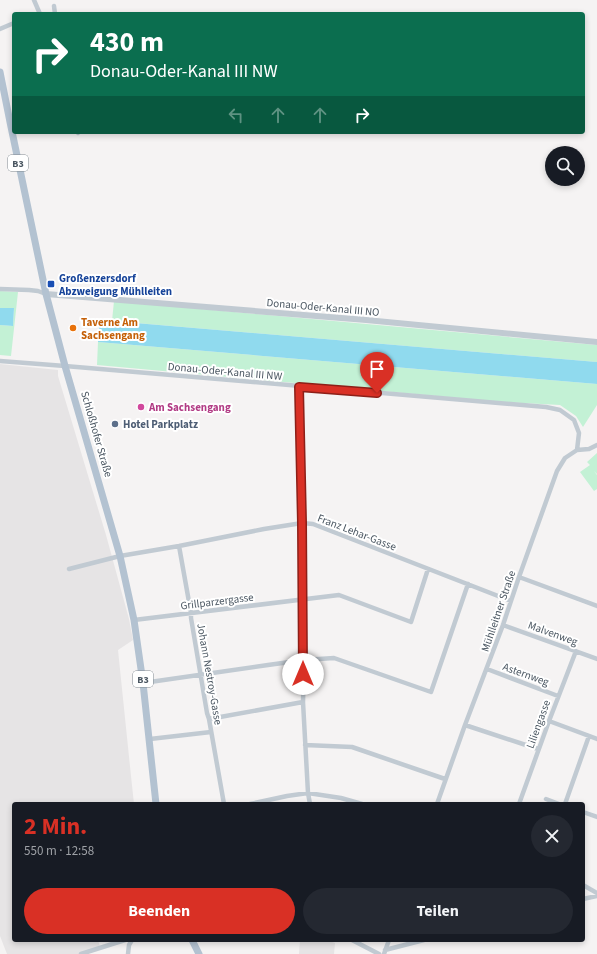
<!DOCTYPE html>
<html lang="de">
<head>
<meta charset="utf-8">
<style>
	:root { --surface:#171b24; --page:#242831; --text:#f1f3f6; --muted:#9ea1a6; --accent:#d93025 }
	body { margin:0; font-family:"Source Sans 3",sans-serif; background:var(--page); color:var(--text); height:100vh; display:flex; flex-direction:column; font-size:15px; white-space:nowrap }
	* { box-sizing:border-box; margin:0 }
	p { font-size:13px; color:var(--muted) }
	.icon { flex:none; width:22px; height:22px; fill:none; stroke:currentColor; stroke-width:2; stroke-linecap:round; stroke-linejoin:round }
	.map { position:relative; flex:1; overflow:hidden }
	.drawer { position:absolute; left:12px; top:802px; width:573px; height:140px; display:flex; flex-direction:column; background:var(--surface); border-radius:4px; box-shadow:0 2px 6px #0003 }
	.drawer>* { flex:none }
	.guide { position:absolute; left:12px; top:12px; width:573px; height:122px; border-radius:4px; box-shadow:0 2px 6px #0003; background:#0b6e4f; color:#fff; overflow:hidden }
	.fabs { position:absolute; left:545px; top:146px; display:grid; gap:8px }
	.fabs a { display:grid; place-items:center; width:40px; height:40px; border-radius:50%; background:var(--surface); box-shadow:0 2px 6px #0003; font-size:20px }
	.pin { position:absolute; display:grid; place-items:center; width:34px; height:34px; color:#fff; margin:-41px -17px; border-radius:50% 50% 50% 0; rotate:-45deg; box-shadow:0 0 4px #0007 }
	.pin .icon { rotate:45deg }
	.me { position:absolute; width:44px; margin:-22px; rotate:0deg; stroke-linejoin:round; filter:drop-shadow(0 0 3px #0008) }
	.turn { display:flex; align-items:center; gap:14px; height:84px; padding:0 12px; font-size:18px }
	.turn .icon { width:52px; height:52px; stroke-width:2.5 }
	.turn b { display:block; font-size:28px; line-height:34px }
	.lanes { display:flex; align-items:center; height:38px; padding:0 12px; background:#0003; justify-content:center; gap:20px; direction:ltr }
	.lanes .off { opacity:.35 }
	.round { display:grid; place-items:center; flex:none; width:42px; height:42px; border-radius:21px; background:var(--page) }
	.headline { display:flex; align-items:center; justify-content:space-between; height:68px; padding:0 12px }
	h1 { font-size:24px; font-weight:700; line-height:30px; color:var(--accent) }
	.cta { display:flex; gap:8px; margin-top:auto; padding:8px 12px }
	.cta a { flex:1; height:46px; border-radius:24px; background:var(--accent); color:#fff; font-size:16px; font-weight:700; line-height:46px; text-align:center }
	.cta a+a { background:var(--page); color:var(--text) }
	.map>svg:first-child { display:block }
	.education { fill:#e6e4e5 }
	.green { fill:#c3f1d5 }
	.water { fill:#90daee }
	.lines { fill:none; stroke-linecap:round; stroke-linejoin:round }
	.minor { stroke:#c1cad2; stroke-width:4.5 }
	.tertiary { stroke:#c1cad2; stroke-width:6 }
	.primary { stroke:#b3c2d1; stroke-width:7 }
	.route-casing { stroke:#8d1f18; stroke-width:10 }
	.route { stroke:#d93025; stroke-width:7 }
	.transit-dot { fill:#1a4fb4; stroke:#fff; stroke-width:1.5 }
	.food-dot { fill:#e8710a; stroke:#fff; stroke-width:1.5 }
	.hotel-dot { fill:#d1479c; stroke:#fff; stroke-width:1.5 }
	.service-dot { fill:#5c6f8a; stroke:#fff; stroke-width:1.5 }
	.labels { text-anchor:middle; stroke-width:4; stroke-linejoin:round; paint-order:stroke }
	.shield { fill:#fff; stroke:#808990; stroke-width:1 }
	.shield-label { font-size:10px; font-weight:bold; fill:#4a5661 }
	.transit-label { font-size:11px; font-weight:bold; fill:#164399; stroke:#fff; text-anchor:start }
	.street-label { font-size:11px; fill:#4a5661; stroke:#fff }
	.food-label { font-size:11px; font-weight:bold; fill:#c56008; stroke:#fff; text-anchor:start }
	.hotel-label { font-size:11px; font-weight:bold; fill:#b23c85; stroke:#fff; text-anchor:start }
	.service-label { font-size:11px; font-weight:bold; fill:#4e5e75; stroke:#fff; text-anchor:start }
</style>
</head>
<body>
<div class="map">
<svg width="597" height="954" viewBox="0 0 597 954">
	<rect width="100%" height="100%" fill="#f5f3f3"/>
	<path class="education" d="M 0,364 L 58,370 L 58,376 L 106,535 L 129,619 L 133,640 L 118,650 L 131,776 L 134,804 L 14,804 L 14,940 L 98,940 L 100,947 L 81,954 L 7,954 L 0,936 Z
		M 300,940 L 327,940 L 335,943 L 334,954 L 299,954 Z"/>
	<path class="green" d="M 0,291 L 18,292 L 11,356 L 0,355 L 0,325 L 13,326 L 14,308 L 0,308 Z
		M 114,301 L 597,345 L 597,362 L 112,321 Z
		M 98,342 L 597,384 L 597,405 L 583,427 L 576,416 L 560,405 L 502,402 L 97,365 Z
		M 597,453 L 597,474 L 594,471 L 597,475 L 597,489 L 594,491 L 580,472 L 590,465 L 587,462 Z"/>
	<path class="water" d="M 0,308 L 14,308 L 13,326 L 0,325 Z
		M 100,320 L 597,362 L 597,384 L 98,342 Z"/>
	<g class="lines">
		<path class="minor" d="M 34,0 L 40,14 L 39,14
			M 54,6 L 55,14
			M 0,29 L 14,23
			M 77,132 L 78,133
			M 0,289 L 29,290 L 38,291 L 46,294
			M 0,361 L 65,366 L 546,407 L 560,410 L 574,420 L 579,433 L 577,450
			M 299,387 L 302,523 L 304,660 L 303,702 L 308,793 L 310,804
			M 179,546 L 191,613 L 191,618 L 207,713 L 209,719 L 224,804
			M 69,569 L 120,556 L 179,546 L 264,529 L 302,523 L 313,524 L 511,601
			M 519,577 L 597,606
			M 134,620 L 339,595 L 411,622 L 428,569
			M 503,625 L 597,659
			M 487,669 L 558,696
			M 143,683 L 268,665 L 304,660 L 334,658 L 431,692 L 468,584
			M 209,719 L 303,702
			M 549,721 L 597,739
			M 465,725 L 538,749
			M 150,739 L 211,732
			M 305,745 L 352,747 L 445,779
			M 546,799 L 559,804
			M 250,804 L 287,796 L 308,793 L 341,798 L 362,804
			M 437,804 L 465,725 L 503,625 L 519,577 L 557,471 L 565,458 L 577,450 L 589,449 L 597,445
			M 519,804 L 549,721 L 576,651
			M 565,804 L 589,736
			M 583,812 L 597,817
			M 583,885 L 597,893
			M 583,899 L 597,896
			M 352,940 L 379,954
			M 385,950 L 424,940
			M 81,954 L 125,940
			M 128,954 L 129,945 L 132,940
			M 384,954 L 389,940"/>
		<path class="tertiary" d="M 46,294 L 366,320 L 597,342"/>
		<path class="primary" d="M 0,72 L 10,122 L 46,294 L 65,366 L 120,556 L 134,620 L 143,683 L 156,804
			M 192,940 L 199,954"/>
	</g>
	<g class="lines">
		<defs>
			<path id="route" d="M 303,674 L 302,523 L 299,387 L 377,393"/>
		</defs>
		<use href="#route" class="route-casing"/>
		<use href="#route" class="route"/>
	</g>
	<rect class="transit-dot" x="47" y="280" width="8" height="8" rx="2"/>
	<circle class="food-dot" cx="73" cy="328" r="4"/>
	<circle class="hotel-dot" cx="141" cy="407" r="4"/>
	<circle class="service-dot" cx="115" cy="424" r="4"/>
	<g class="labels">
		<g class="shield">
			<rect x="8" y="155" width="20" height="16" rx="3"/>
			<rect x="133" y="671" width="20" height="16" rx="3"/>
		</g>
		<g class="shield-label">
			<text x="18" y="167">B3</text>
			<text x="143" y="683">B3</text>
		</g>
		<g class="transit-label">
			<text x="59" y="282">Großenzersdorf<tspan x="59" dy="13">Abzweigung Mühlleiten</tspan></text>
		</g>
		<g class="street-label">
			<text transform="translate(323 307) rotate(5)" y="4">Donau-Oder-Kanal III NO</text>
			<text transform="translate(225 371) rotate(5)" y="4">Donau-Oder-Kanal III NW</text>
			<text transform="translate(97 434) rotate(74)" y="4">Schloßhofer Straße</text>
			<text transform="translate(357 532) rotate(21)" y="4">Franz Lehar-Gasse</text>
			<text transform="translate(217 601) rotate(-7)" y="4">Grillparzergasse</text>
			<text transform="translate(498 611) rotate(-71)" y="4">Mühlleitner Straße</text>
			<text transform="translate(553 633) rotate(20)" y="4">Malvenweg</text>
			<text transform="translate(210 674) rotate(80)" y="4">Johann Nestroy-Gasse</text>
			<text transform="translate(526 674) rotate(20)" y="4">Asternweg</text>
			<text transform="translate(538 724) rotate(-70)" y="4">Liliengasse</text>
		</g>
		<g class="food-label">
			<text x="81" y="326">Taverne Am<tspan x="81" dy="13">Sachsengang</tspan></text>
		</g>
		<g class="hotel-label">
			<text x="149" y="411">Am Sachsengang</text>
		</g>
		<g class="service-label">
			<text x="123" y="428">Hotel Parkplatz</text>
		</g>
	</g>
</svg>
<div class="fabs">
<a><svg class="icon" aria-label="search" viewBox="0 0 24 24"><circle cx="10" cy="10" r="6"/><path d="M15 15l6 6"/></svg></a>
</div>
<div class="pin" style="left:377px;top:393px;background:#d93025"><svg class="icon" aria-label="arrive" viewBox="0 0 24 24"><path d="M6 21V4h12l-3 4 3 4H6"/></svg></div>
<svg class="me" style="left:303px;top:674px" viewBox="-20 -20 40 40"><circle r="19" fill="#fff"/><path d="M0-13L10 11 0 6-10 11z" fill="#d93025"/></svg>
<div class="guide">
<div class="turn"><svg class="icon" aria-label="right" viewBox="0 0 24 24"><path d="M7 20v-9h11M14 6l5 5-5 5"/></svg><div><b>430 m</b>Donau-Oder-Kanal III NW</div></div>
<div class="lanes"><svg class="icon off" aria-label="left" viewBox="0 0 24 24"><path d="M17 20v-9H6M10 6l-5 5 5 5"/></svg><svg class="icon off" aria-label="ahead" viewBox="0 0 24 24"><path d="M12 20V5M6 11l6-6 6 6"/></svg><svg class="icon off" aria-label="ahead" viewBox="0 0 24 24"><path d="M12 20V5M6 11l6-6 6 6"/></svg><svg class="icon" aria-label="right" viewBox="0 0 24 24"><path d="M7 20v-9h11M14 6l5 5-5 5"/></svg></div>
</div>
<section class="drawer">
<div class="headline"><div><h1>2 Min.</h1><p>550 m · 12:58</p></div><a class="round"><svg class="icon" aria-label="close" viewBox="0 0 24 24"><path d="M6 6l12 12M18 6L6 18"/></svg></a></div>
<div class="cta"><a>Beenden</a><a>Teilen</a></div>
</section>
</div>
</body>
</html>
